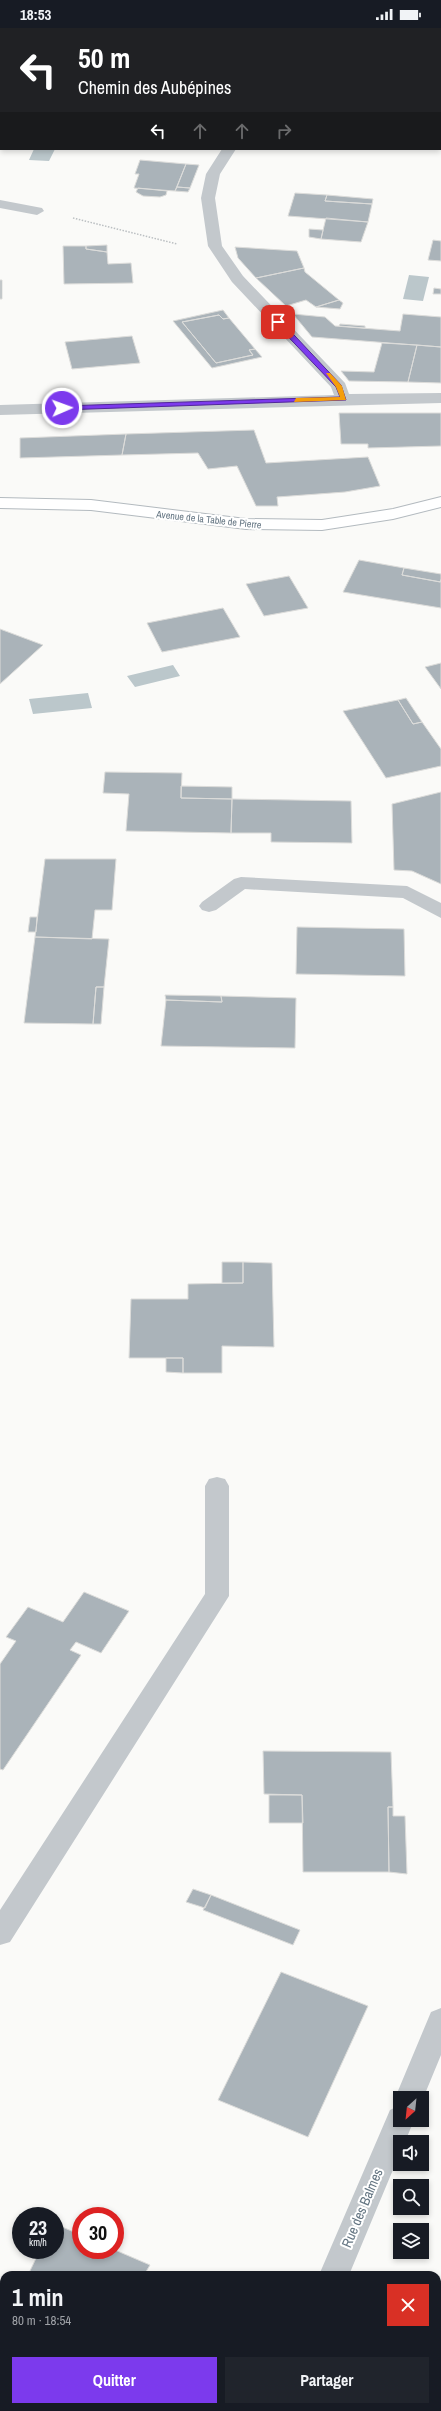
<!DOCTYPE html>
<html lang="fr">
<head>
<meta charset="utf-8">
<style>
	:root { --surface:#171b24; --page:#20242c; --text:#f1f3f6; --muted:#9ea1a6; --accent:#7c3aed }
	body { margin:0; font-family:"Archivo Narrow",sans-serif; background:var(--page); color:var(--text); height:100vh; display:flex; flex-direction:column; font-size:15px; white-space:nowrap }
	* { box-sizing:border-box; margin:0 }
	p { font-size:13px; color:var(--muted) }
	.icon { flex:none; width:22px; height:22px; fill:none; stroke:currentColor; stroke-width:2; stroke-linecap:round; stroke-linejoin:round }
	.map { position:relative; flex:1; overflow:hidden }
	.sheet { position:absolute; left:0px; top:2243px; width:441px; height:140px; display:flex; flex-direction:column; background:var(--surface); border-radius:12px 12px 0 0; box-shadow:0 2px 6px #0003 }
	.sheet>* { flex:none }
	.hud { position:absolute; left:0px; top:0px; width:441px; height:122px; box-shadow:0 2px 6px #0003; background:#202124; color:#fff; overflow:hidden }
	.needle { width:26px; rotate:207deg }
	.fabs { position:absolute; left:393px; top:2063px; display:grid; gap:8px }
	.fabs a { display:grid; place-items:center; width:36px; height:36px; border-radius:0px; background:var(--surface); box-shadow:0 2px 6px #0003; font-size:20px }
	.speed { position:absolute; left:12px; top:2179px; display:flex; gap:8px; font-size:20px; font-weight:700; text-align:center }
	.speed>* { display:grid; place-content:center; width:52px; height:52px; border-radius:50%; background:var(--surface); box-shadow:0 2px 6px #0003; line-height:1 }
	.speed small { font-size:10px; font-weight:400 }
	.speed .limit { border:6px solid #d22; background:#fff; color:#111 }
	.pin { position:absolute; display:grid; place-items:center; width:34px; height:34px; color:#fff; margin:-17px; border-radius:8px; box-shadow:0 2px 6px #0006 }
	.me { position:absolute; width:44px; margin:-22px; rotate:88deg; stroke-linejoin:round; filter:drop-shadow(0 0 3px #0008) }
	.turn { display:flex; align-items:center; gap:14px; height:84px; padding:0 12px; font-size:18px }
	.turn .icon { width:52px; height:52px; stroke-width:2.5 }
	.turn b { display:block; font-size:28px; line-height:34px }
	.lanes { display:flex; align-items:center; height:38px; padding:0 12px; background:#0003; justify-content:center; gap:20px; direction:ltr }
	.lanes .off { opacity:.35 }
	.round { display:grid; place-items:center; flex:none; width:42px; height:42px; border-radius:0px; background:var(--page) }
	.headline { display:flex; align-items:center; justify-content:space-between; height:68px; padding:0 12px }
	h1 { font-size:24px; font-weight:700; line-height:30px }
	.button { display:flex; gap:8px; margin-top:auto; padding:8px 12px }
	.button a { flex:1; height:46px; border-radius:0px; background:var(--accent); color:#fff; font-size:16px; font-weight:700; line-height:46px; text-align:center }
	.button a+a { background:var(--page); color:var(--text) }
	.status { display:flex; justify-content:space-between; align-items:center; height:28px; padding:0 20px; background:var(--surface); direction:ltr }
	.status svg { height:11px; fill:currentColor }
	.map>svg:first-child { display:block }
	.green { fill:#dadfd7 }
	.water { fill:#bbc7cb }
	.building { fill:#aab3b9; stroke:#dcdcda }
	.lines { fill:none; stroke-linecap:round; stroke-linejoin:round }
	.secondary-casing { stroke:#b3babf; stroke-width:2 }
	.path { stroke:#bbbfc2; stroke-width:1.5; stroke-dasharray:1.5 1.5; stroke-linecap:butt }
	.minor { fill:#c3c8cc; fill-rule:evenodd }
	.secondary { fill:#fff; fill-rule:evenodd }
	.route { fill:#7c3aed; stroke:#51269a }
	.slow { fill:#f59e0b }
	.labels { text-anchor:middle; stroke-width:4; stroke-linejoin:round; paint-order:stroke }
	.far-street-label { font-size:10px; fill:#657683; stroke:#fff }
	.near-street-label { font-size:14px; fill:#657683; stroke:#fff }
</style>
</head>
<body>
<div class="status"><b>18:53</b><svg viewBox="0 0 49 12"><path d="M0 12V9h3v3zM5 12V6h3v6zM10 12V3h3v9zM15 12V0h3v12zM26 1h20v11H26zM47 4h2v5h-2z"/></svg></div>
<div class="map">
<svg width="441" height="2383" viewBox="0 0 441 2383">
	<rect width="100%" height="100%" fill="#fafaf8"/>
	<path class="green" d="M 0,0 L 78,0 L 87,1 L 1,1 L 0,74 Z"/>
	<path class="water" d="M 34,121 L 55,121 L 49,133 L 29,132 Z
		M 409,247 L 429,249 L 423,273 L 403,271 Z
		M 173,637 L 180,648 L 135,659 L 127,648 Z
		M 88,665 L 92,680 L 33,686 L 29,671 Z"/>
	<path class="building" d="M 140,132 L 186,136 L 175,163 L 134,160 L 139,146 L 135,146 Z
		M 186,136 L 199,137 L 190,160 L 177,159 Z
		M 177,159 L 190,160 L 188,164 L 175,163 Z
		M 138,160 L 167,163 L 166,167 L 160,169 L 143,168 L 136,164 Z
		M 295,165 L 327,167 L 325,173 L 372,176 L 368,194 L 288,188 Z
		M 327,167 L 373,171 L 372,176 L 325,173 Z
		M 326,190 L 368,194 L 361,214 L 321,211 Z
		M 309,201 L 323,202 L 321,211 L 309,209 Z
		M 433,212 L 441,213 L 441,233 L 428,232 Z
		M 107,217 L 107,224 L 86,221 L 86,218 Z
		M 63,218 L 86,218 L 86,221 L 107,224 L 108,236 L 131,235 L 133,255 L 64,256 Z
		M 235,219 L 297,223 L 304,240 L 256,250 L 238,230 Z
		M 304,240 L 305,244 L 339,272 L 316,279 L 306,272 L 286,278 L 256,250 Z
		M 0,252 L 2,252 L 2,271 L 0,271 Z
		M 434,260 L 441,261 L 441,266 L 433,266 Z
		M 339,272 L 343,275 L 340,281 L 316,279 Z
		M 223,282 L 229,290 L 223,291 L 219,287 L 182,294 L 216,335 L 253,327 L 249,322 L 255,321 L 262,329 L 212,340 L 173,293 Z
		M 293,286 L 325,289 L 335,298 L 400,303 L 403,286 L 441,289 L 441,319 L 312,309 Z
		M 219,287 L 223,291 L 229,290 L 255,321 L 249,322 L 253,327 L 216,335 L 182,294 Z
		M 340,296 L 365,298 L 365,300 L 339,298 Z
		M 132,308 L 140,335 L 72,341 L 65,314 Z
		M 382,315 L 417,317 L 408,354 L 349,353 L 341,343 L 374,344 Z
		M 417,317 L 441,319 L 441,355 L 408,354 Z
		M 339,385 L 441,385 L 441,418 L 368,420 L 368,416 L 341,416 Z
		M 254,402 L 266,435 L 368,429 L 380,458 L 345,464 L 277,469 L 278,478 L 256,478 L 237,438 L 208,441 L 198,425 L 122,427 L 126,406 Z
		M 126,406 L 122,427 L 20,430 L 20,410 Z
		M 359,532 L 404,540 L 402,547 L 441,554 L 441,580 L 343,564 Z
		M 404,540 L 441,546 L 441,551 L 440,554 L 402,547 Z
		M 289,548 L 308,580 L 264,588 L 246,556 Z
		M 223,580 L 240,609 L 162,624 L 147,595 Z
		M 0,601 L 43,617 L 0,656 Z
		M 441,635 L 441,661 L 425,639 Z
		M 406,670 L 422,694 L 413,696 L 398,672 Z
		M 398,672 L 413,696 L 422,694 L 441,721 L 441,738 L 386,750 L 343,683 Z
		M 105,744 L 182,745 L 181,770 L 232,771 L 231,805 L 126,803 L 129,766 L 103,765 Z
		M 181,758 L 232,759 L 232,771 L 181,770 Z
		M 441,764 L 441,856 L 412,843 L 394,842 L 392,776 Z
		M 232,771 L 351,773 L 352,815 L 271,814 L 271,805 L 231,805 Z
		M 45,831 L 116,831 L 112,882 L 95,882 L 92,911 L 35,909 Z
		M 30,889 L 37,889 L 36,904 L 28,904 Z
		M 297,899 L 404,901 L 405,948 L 296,946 Z
		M 35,909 L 109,911 L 104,959 L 96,959 L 93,996 L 24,995 Z
		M 96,959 L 104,959 L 101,996 L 93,996 Z
		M 165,967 L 221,968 L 222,974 L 166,972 Z
		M 221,968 L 296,970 L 295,1020 L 161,1018 L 166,972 L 222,974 Z
		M 222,1234 L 243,1234 L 243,1255 L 222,1255 Z
		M 243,1234 L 272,1235 L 274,1319 L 222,1318 L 222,1345 L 183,1345 L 183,1330 L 129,1330 L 131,1271 L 188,1271 L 188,1256 L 243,1255 Z
		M 166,1330 L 183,1330 L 183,1345 L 166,1344 Z
		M 84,1564 L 129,1583 L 101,1625 L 76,1614 L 70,1622 L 81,1627 L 3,1742 L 0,1741 L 0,1636 L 16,1613 L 6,1609 L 28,1579 L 63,1594 Z
		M 263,1723 L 391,1724 L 393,1779 L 388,1779 L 389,1844 L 303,1844 L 302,1767 L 264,1766 Z
		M 269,1767 L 302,1767 L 303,1795 L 269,1795 Z
		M 388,1779 L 393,1779 L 393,1788 L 405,1788 L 407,1846 L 389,1844 Z
		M 193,1861 L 211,1867 L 205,1880 L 186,1874 Z
		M 211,1867 L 300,1902 L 293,1917 L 203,1882 Z
		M 281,1944 L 368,1978 L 308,2109 L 218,2072 Z
		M 55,2196 L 81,2207 L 81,2222 L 115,2222 L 150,2237 L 144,2247 L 28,2247 L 40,2222 L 55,2222 Z"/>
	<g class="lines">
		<defs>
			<path id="secondary" d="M 441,469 L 441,479 L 393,491 L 322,502 L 246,501 L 91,482 L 0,480 L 0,470 L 91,472 L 246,491 L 322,492 L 393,481 Z"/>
		</defs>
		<use href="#secondary" class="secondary-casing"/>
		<path class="path" d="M 73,190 L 177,216"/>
		<path class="minor" d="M 277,0 L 304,0 L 305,1 L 278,1 Z
			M 440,6 L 441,6 L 441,14 L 440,14 Z
			M 222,121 L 236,121 L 220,146 L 215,170 L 222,218 L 243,248 L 345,355 L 349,366 L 441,365 L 441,375 L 0,387 L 0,377 L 334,367 L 331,359 L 232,254 L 208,218 L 201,170 L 206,146 Z
			M 0,172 L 42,180 L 44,183 L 37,187 L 0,180 Z
			M 241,849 L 407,858 L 441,875 L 441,890 L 403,870 L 245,861 L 216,882 L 209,884 L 202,882 L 199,878 L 202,874 L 234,851 Z
			M 217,1449 L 225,1451 L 229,1458 L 229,1568 L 10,1914 L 0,1917 L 0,1882 L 205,1566 L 205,1458 L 209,1451 Z
			M 441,1980 L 441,2027 L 422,2073 L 422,2070 L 400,2070 L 400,2092 L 414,2092 L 405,2114 L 400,2114 L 400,2125 L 349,2247 L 319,2247 L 390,2082 L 398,2078 L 395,2070 L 431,1984 Z
			M 263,2379 L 293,2379 L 292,2383 L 262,2383 Z"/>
		<use href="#secondary" class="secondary"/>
	</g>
	<path class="route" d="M 275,292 L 280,292 L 341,357 L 346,372 L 62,382 L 59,380 L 62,378 L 340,369 L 336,359 L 275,295 Z"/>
	<path class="slow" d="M 326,345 L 330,345 L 342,358 L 346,372 L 294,374 L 296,370 L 340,369 L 336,359 Z"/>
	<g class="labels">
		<g class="far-street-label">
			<text transform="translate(209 491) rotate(6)" y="4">Avenue de la Table de Pierre</text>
		</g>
		<g class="near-street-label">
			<text transform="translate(362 2180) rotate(-67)" y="5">Rue des Balmes</text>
		</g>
	</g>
</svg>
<div class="fabs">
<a><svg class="needle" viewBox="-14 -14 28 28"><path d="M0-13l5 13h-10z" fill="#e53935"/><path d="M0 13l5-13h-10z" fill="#9ea1a6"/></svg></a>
<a><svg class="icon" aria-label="sound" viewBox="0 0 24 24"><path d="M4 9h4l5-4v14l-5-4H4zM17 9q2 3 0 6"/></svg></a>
<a><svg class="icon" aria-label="search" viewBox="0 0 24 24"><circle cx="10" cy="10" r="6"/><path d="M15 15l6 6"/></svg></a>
<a><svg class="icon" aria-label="layers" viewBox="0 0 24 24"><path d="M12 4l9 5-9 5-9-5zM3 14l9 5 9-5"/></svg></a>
</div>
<div class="speed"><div>23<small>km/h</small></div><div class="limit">30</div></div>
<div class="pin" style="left:278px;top:294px;background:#d93025"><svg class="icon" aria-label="arrive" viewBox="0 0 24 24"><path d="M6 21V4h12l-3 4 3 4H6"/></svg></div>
<svg class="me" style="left:62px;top:380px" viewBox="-20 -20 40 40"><circle r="17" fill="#7c3aed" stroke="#fff" stroke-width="3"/><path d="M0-11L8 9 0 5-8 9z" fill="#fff"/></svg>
<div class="hud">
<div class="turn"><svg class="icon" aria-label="left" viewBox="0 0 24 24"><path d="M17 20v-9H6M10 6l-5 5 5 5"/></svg><div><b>50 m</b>Chemin des Aubépines</div></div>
<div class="lanes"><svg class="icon" aria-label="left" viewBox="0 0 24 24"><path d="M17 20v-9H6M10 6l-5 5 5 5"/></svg><svg class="icon off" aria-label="ahead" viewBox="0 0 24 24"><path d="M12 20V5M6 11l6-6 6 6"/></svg><svg class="icon off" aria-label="ahead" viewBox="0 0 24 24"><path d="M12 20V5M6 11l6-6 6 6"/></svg><svg class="icon off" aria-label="right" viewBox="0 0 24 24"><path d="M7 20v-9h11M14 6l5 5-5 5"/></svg></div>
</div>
<section class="sheet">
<div class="headline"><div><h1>1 min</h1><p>80 m · 18:54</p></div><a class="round" style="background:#d93025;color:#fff"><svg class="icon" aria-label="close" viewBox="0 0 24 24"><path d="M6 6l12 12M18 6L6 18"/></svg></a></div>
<div class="button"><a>Quitter</a><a>Partager</a></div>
</section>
</div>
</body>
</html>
